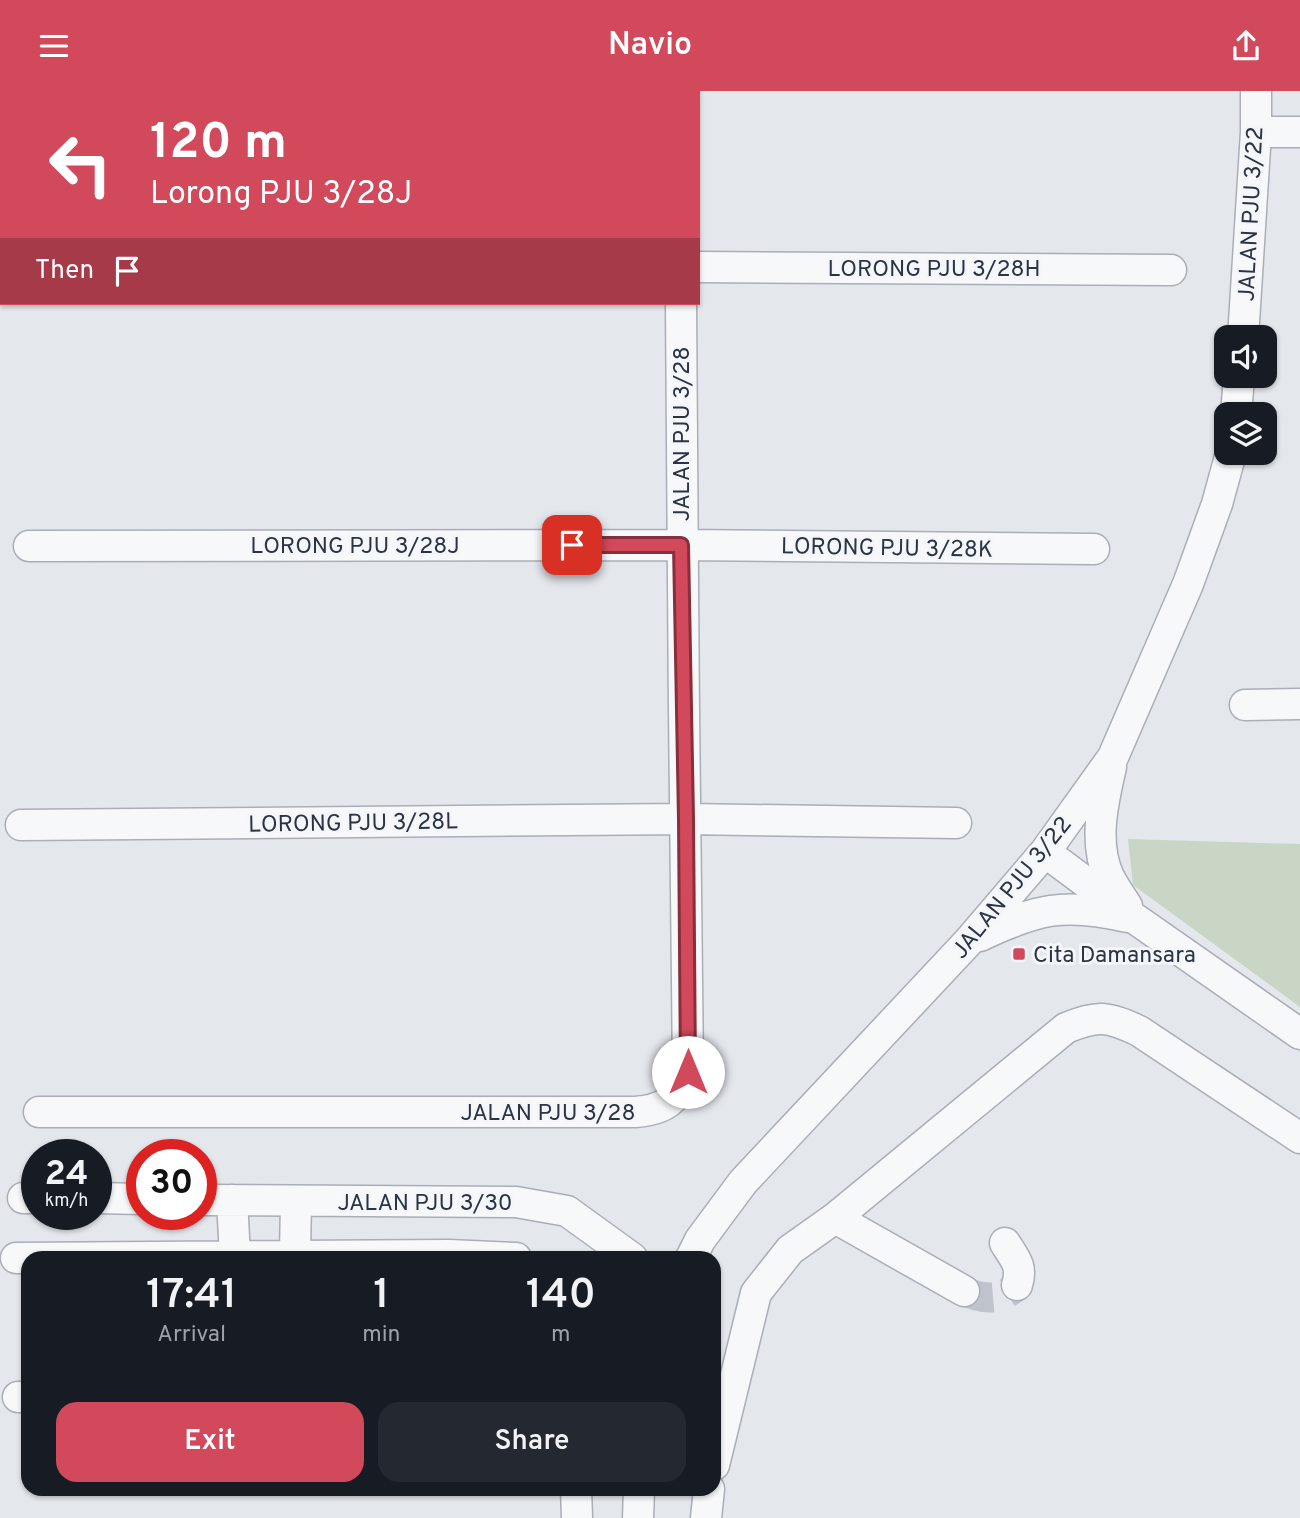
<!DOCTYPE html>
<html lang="en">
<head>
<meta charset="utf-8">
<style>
	:root { --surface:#171b24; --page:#242831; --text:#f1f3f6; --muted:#9ea1a6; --accent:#d1495b }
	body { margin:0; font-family:Overpass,sans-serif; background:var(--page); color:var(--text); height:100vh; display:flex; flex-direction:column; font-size:26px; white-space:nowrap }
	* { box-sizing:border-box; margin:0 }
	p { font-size:23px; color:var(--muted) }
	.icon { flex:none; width:38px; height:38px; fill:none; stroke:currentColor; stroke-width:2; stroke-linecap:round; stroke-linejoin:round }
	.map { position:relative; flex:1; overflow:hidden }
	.panel { position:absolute; left:21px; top:1160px; width:700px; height:245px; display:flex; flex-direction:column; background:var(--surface); border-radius:21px; box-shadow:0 2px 5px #0004 }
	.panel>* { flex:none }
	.guide { position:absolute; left:0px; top:0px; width:700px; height:214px; box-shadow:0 2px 5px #0004; background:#d1495b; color:#fff; overflow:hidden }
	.controls { position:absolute; left:1214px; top:234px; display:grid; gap:14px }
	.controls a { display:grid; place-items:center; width:63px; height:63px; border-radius:14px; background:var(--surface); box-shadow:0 2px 5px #0004; font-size:35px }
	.speed { position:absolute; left:21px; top:1048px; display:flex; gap:14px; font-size:35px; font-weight:700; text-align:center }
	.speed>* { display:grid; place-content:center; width:91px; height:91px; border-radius:50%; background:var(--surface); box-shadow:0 2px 5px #0004; line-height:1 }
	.speed small { font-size:18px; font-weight:400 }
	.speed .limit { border:10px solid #d22; background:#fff; color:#111 }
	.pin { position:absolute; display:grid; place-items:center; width:60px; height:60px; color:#fff; margin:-30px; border-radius:14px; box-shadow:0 4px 10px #0006 }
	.me { position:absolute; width:77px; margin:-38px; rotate:0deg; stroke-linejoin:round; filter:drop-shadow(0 0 5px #0008) }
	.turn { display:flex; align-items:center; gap:24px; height:147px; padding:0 35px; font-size:32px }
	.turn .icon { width:91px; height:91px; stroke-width:2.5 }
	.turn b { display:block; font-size:49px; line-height:60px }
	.then { display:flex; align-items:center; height:66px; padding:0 35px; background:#0003; gap:14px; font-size:26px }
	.eta { display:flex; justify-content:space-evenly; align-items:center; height:119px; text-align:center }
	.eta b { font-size:42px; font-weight:600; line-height:49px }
	.primary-button { display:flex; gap:14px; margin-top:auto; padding:14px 35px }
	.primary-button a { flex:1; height:80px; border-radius:21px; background:var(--accent); color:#fff; font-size:28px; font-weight:600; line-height:80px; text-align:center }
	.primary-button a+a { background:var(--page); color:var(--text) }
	header { display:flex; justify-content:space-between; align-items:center; height:91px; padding:0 35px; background:var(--accent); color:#fff; font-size:32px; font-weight:600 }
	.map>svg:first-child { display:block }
	.green { fill:#c9d6c5 }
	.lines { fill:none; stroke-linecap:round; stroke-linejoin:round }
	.minor-tunnel { stroke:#bfc3cb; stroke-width:30; stroke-dasharray:30 15; stroke-linecap:butt }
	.minor-casing { stroke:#a9aeb7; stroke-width:33 }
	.minor { stroke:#f7f8fa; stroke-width:30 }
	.route-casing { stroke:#882f3b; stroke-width:18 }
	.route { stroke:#d1495b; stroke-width:12 }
	.poi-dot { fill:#d1495b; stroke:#f4f6f9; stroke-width:2.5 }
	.labels { text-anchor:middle; stroke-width:6; stroke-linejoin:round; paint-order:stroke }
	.street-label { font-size:23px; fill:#2b3445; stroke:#f4f6f9 }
	.poi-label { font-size:23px; fill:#2b3445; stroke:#f4f6f9; text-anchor:start }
</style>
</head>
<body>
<header><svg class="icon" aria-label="menu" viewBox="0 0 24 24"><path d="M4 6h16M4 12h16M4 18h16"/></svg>Navio<svg class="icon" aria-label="share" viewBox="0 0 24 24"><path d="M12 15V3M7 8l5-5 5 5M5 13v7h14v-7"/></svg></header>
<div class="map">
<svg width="1300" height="1427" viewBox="0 0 1300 1427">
	<rect width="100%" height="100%" fill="#e4e7ec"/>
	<path class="green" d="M 1128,748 L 1300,753 L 1300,916 L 1133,794 Z"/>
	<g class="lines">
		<path class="minor-tunnel" d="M 964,1200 C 983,1209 1003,1210 1017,1194"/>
		<defs>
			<path id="minor" d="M 683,2 L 683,0
				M 1256,41 L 1300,41
				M 698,176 L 1171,179
				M 1243,247 L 1256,41 L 1256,0
				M 1236,324 L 1239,285
				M 29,455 L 681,454 L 1094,458
				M 1245,614 L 1300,613
				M 1111,676 C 1103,711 1093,752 1109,786 C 1114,796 1121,806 1127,815
				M 21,734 L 686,728 L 956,732
				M 1045,761 L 1134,827 L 1300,943
				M 980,845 C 1037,818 1064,811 1127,826
				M 39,1021 L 635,1021 C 665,1019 677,1009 688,981 C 686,725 681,468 681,212
				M 23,1107 L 37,1107
				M 96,1107 L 142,1108
				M 201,1109 L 516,1111 L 567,1120 L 632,1167
				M 232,1109 L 235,1165
				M 835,1127 L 964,1200
				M 1005,1152 C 1015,1168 1023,1175 1017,1194
				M 295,1164 L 296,1110
				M 16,1167 L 449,1164 L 516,1167
				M 691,1167 L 700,1149 L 743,1091 L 969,850 L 1045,761 L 1113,666 L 1188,493 L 1217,413 L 1231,362
				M 18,1306 L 28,1306
				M 714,1374 L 756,1202 L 790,1159 L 835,1127 L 1066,937 C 1097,924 1108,925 1139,940 L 1300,1047
				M 576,1398 L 577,1427
				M 638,1427 L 639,1398
				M 706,1427 L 709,1398"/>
		</defs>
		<use href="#minor" class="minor-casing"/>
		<use href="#minor" class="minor"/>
	</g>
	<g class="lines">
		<defs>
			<path id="route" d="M 572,454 L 681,454 L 686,728 L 688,981"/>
		</defs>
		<use href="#route" class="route-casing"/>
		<use href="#route" class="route"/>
	</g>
	<rect class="poi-dot" x="1012" y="856" width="14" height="14" rx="3.5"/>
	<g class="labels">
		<g class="street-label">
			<text transform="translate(1250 123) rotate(-87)" y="8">JALAN PJU 3/22</text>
			<text x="934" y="185">LORONG PJU 3/28H</text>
			<text transform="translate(681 343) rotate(-90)" y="8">JALAN PJU 3/28</text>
			<text x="355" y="462">LORONG PJU 3/28J</text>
			<text transform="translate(887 456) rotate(1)" y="8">LORONG PJU 3/28K</text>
			<text transform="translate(353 731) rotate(-1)" y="8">LORONG PJU 3/28L</text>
			<text transform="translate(1011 796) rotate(-51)" y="8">JALAN PJU 3/22</text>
			<text x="548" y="1029">JALAN PJU 3/28</text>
			<text x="425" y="1119">JALAN PJU 3/30</text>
		</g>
		<g class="poi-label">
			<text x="1033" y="871">Cita Damansara</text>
		</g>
	</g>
</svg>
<div class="controls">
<a><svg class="icon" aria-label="sound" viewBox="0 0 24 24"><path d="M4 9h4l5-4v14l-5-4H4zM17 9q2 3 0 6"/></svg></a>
<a><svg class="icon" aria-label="layers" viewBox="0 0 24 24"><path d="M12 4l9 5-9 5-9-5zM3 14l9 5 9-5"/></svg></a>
</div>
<div class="speed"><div>24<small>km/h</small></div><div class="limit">30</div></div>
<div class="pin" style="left:572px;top:454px;background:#d93025"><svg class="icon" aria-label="arrive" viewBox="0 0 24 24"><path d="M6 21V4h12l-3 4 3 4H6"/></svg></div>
<svg class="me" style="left:688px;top:981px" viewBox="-20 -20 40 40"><circle r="19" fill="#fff"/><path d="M0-13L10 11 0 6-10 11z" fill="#d1495b"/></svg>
<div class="guide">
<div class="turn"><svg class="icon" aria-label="left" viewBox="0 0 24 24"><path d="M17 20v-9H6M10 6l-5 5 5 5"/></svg><div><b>120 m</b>Lorong PJU 3/28J</div></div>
<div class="then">Then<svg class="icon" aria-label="arrive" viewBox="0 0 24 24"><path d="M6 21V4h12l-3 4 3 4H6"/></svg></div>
</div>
<section class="panel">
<div class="eta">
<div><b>17:41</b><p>Arrival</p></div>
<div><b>1</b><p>min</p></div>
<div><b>140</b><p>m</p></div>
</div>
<div class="primary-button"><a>Exit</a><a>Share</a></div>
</section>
</div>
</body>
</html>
